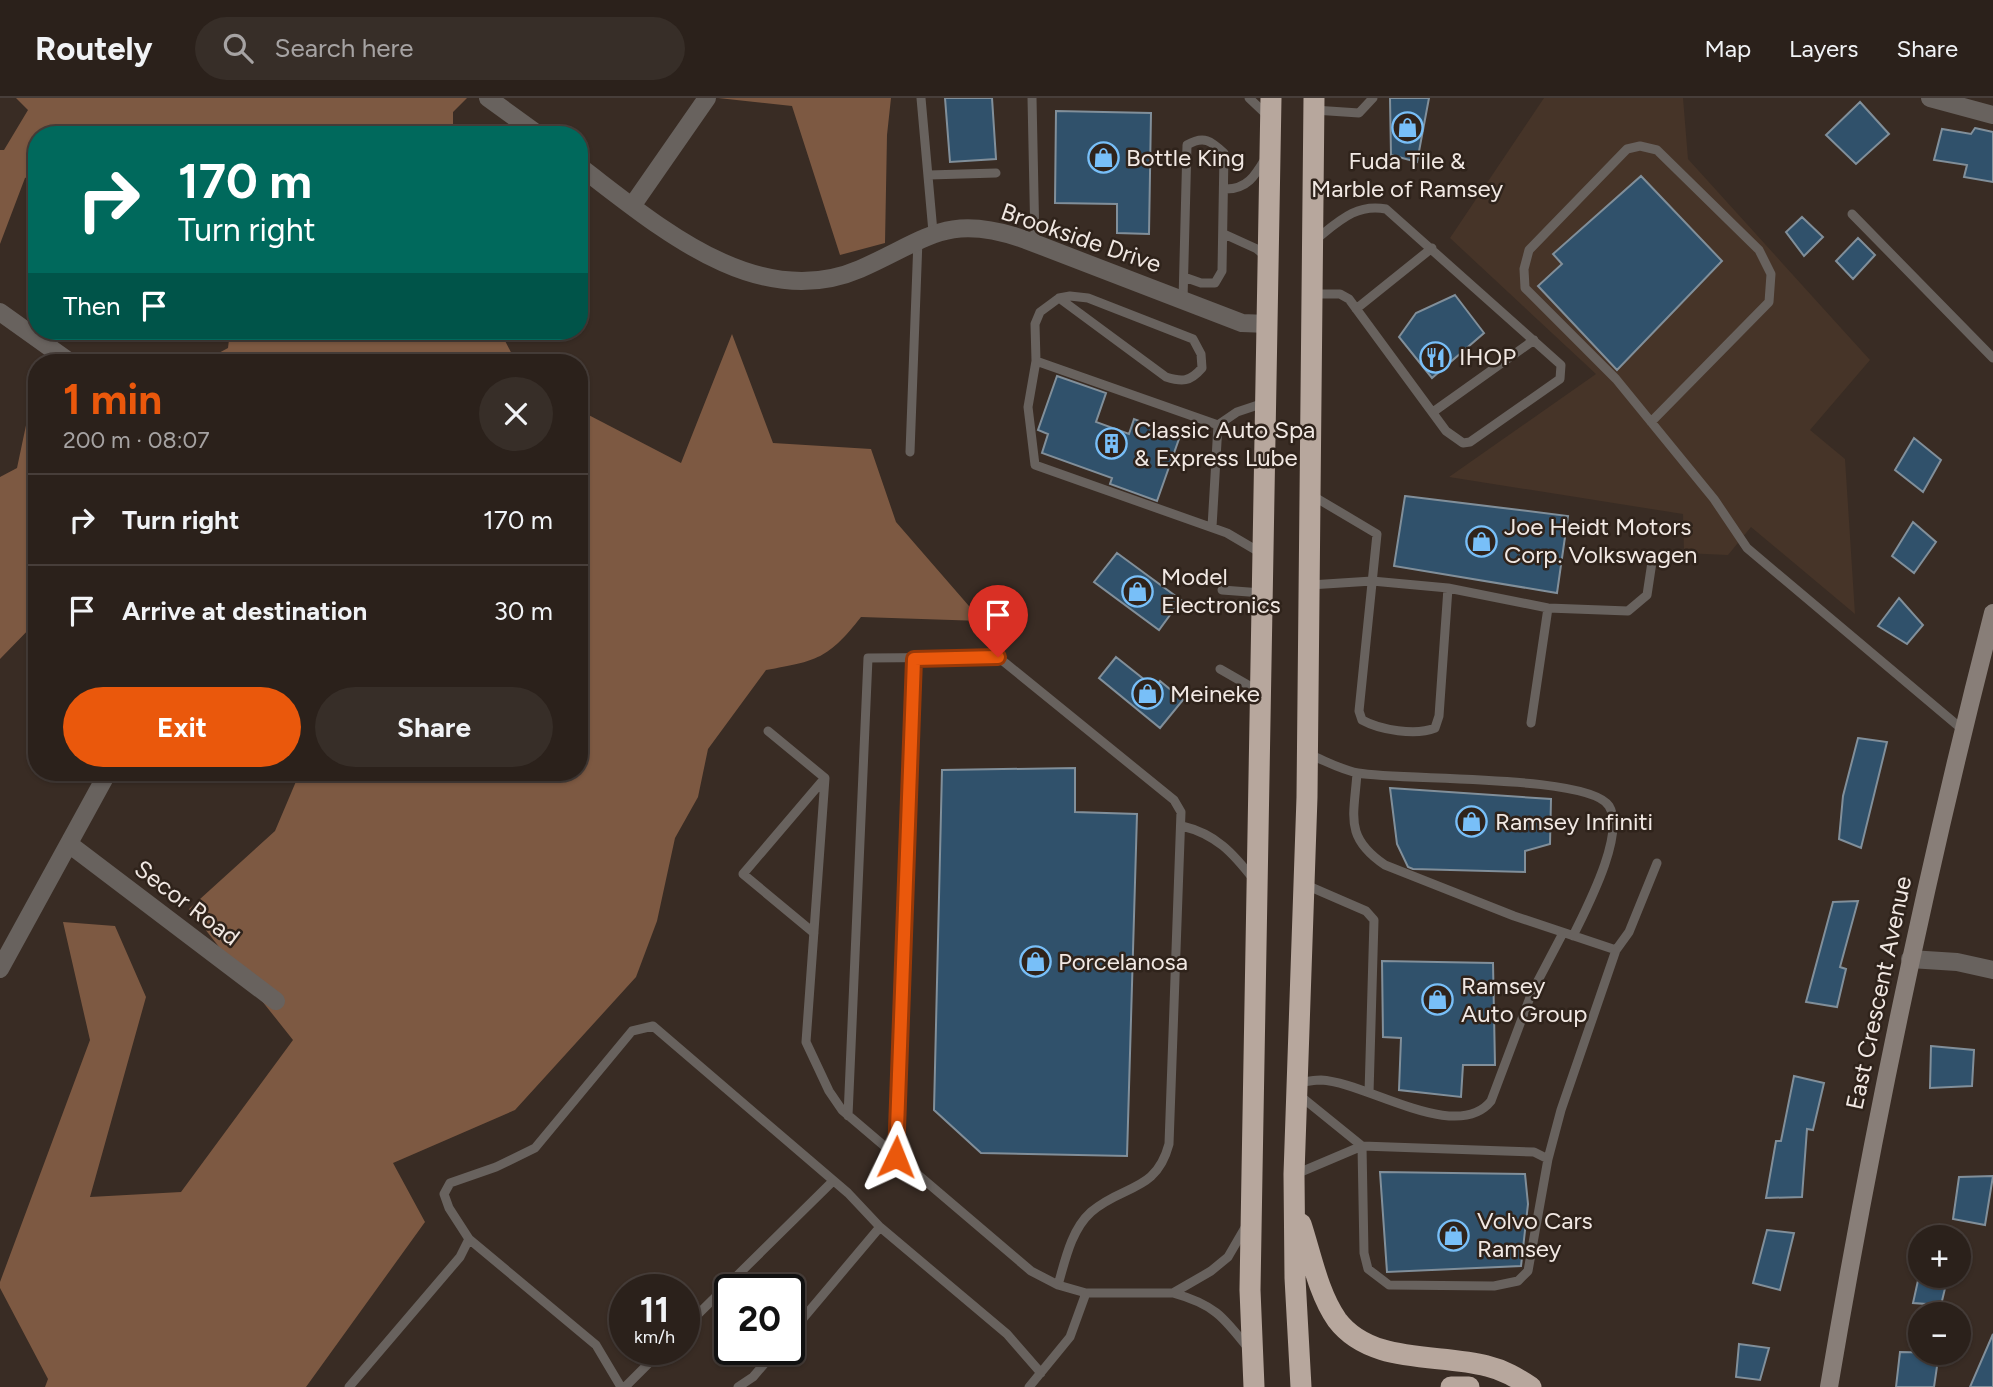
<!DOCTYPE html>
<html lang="en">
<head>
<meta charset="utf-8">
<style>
	:root { --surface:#2b211b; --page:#372e28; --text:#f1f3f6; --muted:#a6a3a3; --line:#473e3a; --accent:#ea580c }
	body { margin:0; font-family:Figtree,sans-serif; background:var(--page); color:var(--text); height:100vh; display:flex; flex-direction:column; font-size:26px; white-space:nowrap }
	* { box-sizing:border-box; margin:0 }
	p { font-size:23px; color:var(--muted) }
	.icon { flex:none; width:38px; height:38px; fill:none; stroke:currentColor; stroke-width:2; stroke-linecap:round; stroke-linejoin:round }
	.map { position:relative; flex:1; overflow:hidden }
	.sheet { position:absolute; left:28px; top:256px; width:560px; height:427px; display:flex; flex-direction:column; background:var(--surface); border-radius:28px; box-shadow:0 2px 5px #0004,0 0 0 2px var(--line) }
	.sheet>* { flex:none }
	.top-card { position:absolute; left:28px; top:28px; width:560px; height:214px; border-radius:28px; box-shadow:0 2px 5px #0004,0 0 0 2px var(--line); background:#00695c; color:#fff; overflow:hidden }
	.fabs { position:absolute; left:1908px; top:1127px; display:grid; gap:14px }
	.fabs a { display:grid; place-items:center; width:63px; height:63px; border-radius:50%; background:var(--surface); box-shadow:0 2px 5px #0004,0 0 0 2px var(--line); font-size:35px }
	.speed { position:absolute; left:609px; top:1176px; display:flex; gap:14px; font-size:35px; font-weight:700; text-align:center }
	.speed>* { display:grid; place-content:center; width:91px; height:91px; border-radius:50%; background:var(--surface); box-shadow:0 2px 5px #0004,0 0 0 2px var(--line); line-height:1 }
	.speed small { font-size:18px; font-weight:400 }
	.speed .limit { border:4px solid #111; border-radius:10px; background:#fff; color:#111 }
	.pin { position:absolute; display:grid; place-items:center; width:60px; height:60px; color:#fff; margin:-72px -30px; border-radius:50% 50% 50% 0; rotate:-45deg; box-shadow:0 0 7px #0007 }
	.pin .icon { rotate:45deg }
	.me { position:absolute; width:77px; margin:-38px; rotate:2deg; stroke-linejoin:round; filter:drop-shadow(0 0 5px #0008) }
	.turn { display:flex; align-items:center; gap:24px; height:147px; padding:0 35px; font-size:32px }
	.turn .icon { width:91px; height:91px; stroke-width:2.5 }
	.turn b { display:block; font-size:49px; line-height:60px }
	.then { display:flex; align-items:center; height:66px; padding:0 35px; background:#0003; gap:14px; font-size:26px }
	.round { display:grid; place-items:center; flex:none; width:74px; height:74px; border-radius:37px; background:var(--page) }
	.summary { display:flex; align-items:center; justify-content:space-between; height:119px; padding:0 35px }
	h1 { font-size:42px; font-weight:700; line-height:52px; color:var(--accent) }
	.button { display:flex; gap:14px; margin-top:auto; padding:14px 35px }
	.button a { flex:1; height:80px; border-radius:42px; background:var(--accent); color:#fff; font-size:28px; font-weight:700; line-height:80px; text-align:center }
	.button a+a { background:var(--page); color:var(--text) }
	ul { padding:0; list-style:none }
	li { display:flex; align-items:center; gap:21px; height:91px; padding:0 35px; border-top:2px solid var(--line) }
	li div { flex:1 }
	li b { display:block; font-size:26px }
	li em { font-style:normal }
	header { display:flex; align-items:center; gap:42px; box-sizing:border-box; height:98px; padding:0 35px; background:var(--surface); border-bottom:2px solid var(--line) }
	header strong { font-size:33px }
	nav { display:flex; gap:38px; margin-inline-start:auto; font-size:24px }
	.search { width:490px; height:63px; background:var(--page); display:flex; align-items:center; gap:18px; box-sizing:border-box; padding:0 24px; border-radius:38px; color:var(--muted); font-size:26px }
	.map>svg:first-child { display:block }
	.built { fill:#463428 }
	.forest { fill:#7d5942 }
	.building { fill:#30516b; stroke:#818f9a; stroke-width:2 }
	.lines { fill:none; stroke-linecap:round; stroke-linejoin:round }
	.lane { stroke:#68625e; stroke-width:9 }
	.street { stroke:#68625e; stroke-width:18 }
	.secondary { stroke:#887e78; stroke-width:18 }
	.highway { stroke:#b7a79d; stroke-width:21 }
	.route-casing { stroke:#983908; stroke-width:18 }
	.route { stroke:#ea580c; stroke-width:12 }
	.labels { text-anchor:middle; stroke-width:5; stroke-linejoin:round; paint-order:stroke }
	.poi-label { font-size:24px; fill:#f1e8e3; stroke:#2f231b; text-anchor:start }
	.street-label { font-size:24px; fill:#f1e8e3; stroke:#2f231b }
</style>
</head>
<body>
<header>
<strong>Routely</strong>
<div class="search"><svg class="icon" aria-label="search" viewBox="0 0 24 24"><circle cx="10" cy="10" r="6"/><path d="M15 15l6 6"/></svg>Search here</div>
<nav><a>Map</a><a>Layers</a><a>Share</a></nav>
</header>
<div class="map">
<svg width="1993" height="1289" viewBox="0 0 1993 1289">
	<rect width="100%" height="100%" fill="#392c24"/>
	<path class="built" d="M 1544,0 L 1683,0 L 1688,61 L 1870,262 L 1810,332 L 1845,361 L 1855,516 L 1751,429 L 1728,457 L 1684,455 L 1683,416 L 1449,379 L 1596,276 L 1450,140 Z"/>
	<path class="forest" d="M 16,0 L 467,0 L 453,14 L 453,37 L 37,37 L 37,75 L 25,80 L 0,146 L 0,52 L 4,52 L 28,12 Z
		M 718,0 L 891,0 L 887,37 L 885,145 L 840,157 L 792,8 Z
		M 230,233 L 500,233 L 516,264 L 202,264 L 228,250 Z
		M 732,236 L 773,345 L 871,351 L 896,424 L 982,523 L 861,519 C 828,561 817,563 766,572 L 708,651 L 698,699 L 675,740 L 657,823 L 636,879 L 515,1012 L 393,1065 L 425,1124 L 306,1289 L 45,1289 L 48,1281 L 0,1190 L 0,1184 L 90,942 L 63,824 L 115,828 L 146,899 L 90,1099 L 181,1094 L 293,942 L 189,811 L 275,733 L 300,674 L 579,674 L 579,312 L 681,365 Z
		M 37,275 L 37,523 L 0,561 L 0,379 L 17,370 Z"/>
	<path class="building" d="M 945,0 L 992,0 L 996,61 L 950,64 Z
		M 1390,0 L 1429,0 L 1417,64 L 1391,57 Z
		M 1860,4 L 1889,36 L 1856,66 L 1826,37 Z
		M 1056,13 L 1151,15 L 1149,136 L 1117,135 L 1117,106 L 1055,105 Z
		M 1975,30 L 1993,34 L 1993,84 L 1964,79 L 1967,67 L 1934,62 L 1942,31 L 1971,36 Z
		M 1641,78 L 1722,163 L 1617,272 L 1538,188 L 1562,166 L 1553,156 Z
		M 1802,119 L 1823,139 L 1804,158 L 1786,134 Z
		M 1858,140 L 1875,157 L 1853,181 L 1836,163 Z
		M 1455,197 L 1484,235 L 1432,280 L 1399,239 L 1416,215 Z
		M 1057,278 L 1106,295 L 1096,324 L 1129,336 L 1134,321 L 1180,338 L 1157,403 L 1110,386 L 1112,380 L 1042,355 L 1048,336 L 1038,332 Z
		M 1914,340 L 1941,362 L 1923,394 L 1895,372 Z
		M 1405,398 L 1568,418 L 1557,495 L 1394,468 Z
		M 1913,424 L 1936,444 L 1914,475 L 1892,458 Z
		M 1117,455 L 1181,502 L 1159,532 L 1094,484 Z
		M 1899,500 L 1923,527 L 1907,546 L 1878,528 Z
		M 1116,559 L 1155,590 L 1160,583 L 1183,602 L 1160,630 L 1099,580 Z
		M 1858,640 L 1887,644 L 1861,750 L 1839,741 L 1843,698 Z
		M 1075,670 L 1075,714 L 1137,716 L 1127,1058 L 981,1055 L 934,1012 L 942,672 Z
		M 1390,690 L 1551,701 L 1550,746 L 1525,753 L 1525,774 L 1413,771 L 1408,769 L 1397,746 Z
		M 1858,803 L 1840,869 L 1846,871 L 1837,909 L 1806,904 L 1833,804 Z
		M 1382,863 L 1493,865 L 1495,967 L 1463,967 L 1461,999 L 1399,992 L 1401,940 L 1383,939 Z
		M 1931,948 L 1974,952 L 1972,988 L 1930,990 Z
		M 1794,978 L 1824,985 L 1813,1032 L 1807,1031 L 1802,1099 L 1766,1100 L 1776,1043 L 1781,1043 Z
		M 1380,1074 L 1525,1076 L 1528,1106 L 1521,1168 L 1387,1174 Z
		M 1993,1078 L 1985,1127 L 1953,1121 L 1959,1079 Z
		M 1767,1132 L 1794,1135 L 1780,1192 L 1753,1185 Z
		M 1919,1178 L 1948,1178 L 1941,1207 L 1913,1205 Z
		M 1993,1236 L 1993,1289 L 1970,1289 Z
		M 1739,1246 L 1769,1250 L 1760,1282 L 1736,1279 Z
		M 1900,1254 L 1939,1255 L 1934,1289 L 1896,1289 Z"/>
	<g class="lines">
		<path class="lane" d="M 921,0 L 933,134
			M 1032,0 L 1035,145
			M 1249,0 L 1268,18
			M 1314,12 L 1359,15 L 1373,0
			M 929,77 L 996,75
			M 1226,91 C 1247,91 1255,78 1265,61
			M 1852,116 L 1993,260
			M 1224,136 L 1257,151 L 1265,158
			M 1310,196 L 1340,196 L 1349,201 L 1446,333 L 1463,345 L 1470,344 L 1560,281 L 1561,267 L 1386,111 C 1356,105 1338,124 1315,142
			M 1059,200 L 1166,279 C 1182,284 1190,284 1202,270 L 1201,256 L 1193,241 L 1088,200 L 1070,198 L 1059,200 L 1040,214 L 1035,226 L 1036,263 L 1028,309 L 1035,367 L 1227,435 L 1261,455
			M 1183,202 L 1187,47 C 1204,37 1211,43 1224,55 L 1222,173 L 1215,185 L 1201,185 L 1184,179
			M 1356,211 L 1432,150
			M 1036,263 L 1218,327
			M 1433,314 L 1534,242
			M 1651,324 L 1769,204 L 1771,176 L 1759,152 L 1657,52 L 1640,48 L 1627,51 L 1529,152 L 1524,171 L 1525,190 L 1616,281 L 1714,401 L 1747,450 L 1963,632
			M 1218,327 L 1237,314 L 1264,305
			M 910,354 L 918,142
			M 1313,398 L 1377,436 L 1359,613 L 1362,622 C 1380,632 1416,638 1435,630 L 1439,618 L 1448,490
			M 1212,429 L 1218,327
			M 1310,487 L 1372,483 L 1448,490 L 1548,510 L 1628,513 L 1647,497 L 1652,464
			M 1222,492 L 1262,495
			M 1220,571 L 1260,594
			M 1531,625 L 1548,510
			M 768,633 L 825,680 L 806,944 L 829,993 L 842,1012 L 1031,1173 L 1058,1187 L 1086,1195 L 1173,1195 L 1211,1173 L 1228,1159 L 1246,1128
			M 1308,656 C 1324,662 1341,672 1358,675 C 1400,683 1589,676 1609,708 C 1626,736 1586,811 1573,838
			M 1357,675 C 1354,719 1344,739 1385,767 L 1514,818 L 1616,852 L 1629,834 L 1657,765
			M 1182,728 C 1216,736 1233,755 1254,782
			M 1306,787 L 1366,813 L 1374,822 L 1369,995
			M 814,835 L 743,776 L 824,681
			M 1299,984 C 1306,984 1314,982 1321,982 C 1366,984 1457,1046 1491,1003 L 1532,894 L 1563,835
			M 848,1018 L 868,560 L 998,559 L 1174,702 L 1181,714 L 1169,1046 C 1156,1095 1123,1086 1091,1114 C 1071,1132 1065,1163 1058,1187
			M 896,1059 L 914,561
			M 1548,1061 L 1534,1054 L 1362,1048 L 1364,1155 L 1368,1171 L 1389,1187 L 1494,1188 L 1518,1183 L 1528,1173 L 1548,1061 L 1561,1012 L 1616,852
			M 1296,1076 L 1362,1048 L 1299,997
			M 880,1129 L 1007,1236 L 1041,1275
			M 469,1141 L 596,1247 L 621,1289
			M 1173,1195 C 1213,1206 1223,1218 1248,1250
			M 684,1230 L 833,1083
			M 349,1289 L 460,1159 L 469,1141 L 449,1110 L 444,1096 L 450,1085 L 496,1069 L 535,1050 L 632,933 L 653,928 L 848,1095 L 880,1129 L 789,1237
			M 625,1289 L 663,1251
			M 738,1289 L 753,1279 L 777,1251
			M 1029,1289 L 1070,1239 L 1086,1195"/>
		<path class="street" d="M 488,0 L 539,37
			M 1930,0 L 1993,17
			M 579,68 C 656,126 756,216 860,171 C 928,141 947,114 1026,142 L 1242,225 L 1268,226
			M 632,108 L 707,0
			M 0,214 L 70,264
			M 69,746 L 276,903
			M 1910,861 L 1957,864 L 1993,872
			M 0,871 L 108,674"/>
		<path class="secondary" d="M 1829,1289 C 1873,1029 1927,771 1993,515"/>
		<path class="highway" d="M 1301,1126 C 1311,1156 1318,1195 1337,1222 C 1371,1267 1438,1255 1487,1268 C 1504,1272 1517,1280 1531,1289
			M 1254,1289 L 1250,1192 L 1252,1075 L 1271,0
			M 1301,1289 L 1295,1180 L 1294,1076 L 1307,699 L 1314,0
			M 1451,1289 L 1469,1289"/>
	</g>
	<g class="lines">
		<defs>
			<path id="route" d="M 896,1059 L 914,561 L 998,559"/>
		</defs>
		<use href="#route" class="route-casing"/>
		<use href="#route" class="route"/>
	</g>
	<defs>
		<symbol id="shop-ring" viewBox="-11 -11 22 22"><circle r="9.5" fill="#2f231b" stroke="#78bff8" stroke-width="1.5"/><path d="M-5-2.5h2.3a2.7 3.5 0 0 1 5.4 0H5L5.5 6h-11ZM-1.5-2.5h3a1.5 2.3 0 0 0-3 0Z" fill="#78bff8"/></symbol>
		<symbol id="restaurant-ring" viewBox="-11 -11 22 22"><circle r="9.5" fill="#2f231b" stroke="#78bff8" stroke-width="1.5"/><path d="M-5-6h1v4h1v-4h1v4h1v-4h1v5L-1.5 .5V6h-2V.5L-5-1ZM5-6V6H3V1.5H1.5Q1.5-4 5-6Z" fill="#78bff8"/></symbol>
		<symbol id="building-ring" viewBox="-11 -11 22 22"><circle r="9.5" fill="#2f231b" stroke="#78bff8" stroke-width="1.5"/><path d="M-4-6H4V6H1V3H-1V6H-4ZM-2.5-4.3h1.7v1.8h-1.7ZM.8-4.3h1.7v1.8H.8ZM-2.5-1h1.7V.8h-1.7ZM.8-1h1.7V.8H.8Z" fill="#78bff8"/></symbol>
	</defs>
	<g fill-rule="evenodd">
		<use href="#shop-ring" x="1390" y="12" width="35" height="35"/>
		<use href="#shop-ring" x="1086" y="42" width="35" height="35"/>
		<use href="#restaurant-ring" x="1418" y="242" width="35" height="35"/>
		<use href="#building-ring" x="1094" y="328" width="35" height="35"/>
		<use href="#shop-ring" x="1464" y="426" width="35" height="35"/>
		<use href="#shop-ring" x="1120" y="476" width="35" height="35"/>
		<use href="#shop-ring" x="1130" y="578" width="35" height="35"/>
		<use href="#shop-ring" x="1454" y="706" width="35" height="35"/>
		<use href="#shop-ring" x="1018" y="846" width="35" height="35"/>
		<use href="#shop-ring" x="1420" y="884" width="35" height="35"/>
		<use href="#shop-ring" x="1436" y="1120" width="35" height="35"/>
	</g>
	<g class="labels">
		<g class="poi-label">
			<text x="1126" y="68">Bottle King</text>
			<text x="1407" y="71" text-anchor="middle">Fuda Tile &amp;<tspan x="1407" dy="28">Marble of Ramsey</tspan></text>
			<text x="1459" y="267">IHOP</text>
			<text x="1134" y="340">Classic Auto Spa<tspan x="1134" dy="28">&amp; Express Lube</tspan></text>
			<text x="1504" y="437">Joe Heidt Motors<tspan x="1504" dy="28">Corp. Volkswagen</tspan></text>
			<text x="1161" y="487">Model<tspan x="1161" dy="28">Electronics</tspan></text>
			<text x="1170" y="604">Meineke</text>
			<text x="1495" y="732">Ramsey Infiniti</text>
			<text x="1058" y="872">Porcelanosa</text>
			<text x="1461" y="896">Ramsey<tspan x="1461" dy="28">Auto Group</tspan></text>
			<text x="1477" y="1131">Volvo Cars<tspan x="1477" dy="28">Ramsey</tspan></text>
		</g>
		<g class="street-label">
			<text transform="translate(1081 140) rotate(19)" y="8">Brookside Drive</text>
			<text transform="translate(187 805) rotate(37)" y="8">Secor Road</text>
			<text transform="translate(1879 895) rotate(-78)" y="8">East Crescent Avenue</text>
		</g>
	</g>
</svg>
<div class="fabs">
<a>+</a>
<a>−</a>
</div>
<div class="speed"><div>11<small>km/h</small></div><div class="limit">20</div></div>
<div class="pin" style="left:998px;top:559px;background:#d93025"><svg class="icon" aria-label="arrive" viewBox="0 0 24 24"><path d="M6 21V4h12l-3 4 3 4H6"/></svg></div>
<svg class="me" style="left:896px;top:1059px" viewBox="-20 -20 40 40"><path d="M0-17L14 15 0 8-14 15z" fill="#ea580c" stroke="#fff" stroke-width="4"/></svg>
<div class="top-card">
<div class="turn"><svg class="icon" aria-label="right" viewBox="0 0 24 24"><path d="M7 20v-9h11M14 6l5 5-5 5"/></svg><div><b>170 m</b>Turn right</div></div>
<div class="then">Then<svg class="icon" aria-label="arrive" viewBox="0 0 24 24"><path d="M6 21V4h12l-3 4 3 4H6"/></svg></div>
</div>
<section class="sheet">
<div class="summary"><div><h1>1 min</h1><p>200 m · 08:07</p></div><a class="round"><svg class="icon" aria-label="close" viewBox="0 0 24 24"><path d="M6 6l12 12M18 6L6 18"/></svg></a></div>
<ul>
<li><svg class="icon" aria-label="right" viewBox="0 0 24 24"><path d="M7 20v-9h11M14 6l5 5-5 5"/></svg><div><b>Turn right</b></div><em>170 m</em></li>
<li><svg class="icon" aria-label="arrive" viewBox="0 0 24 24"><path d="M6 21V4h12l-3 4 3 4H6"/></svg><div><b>Arrive at destination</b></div><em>30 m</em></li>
</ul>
<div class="button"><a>Exit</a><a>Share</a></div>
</section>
</div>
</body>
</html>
